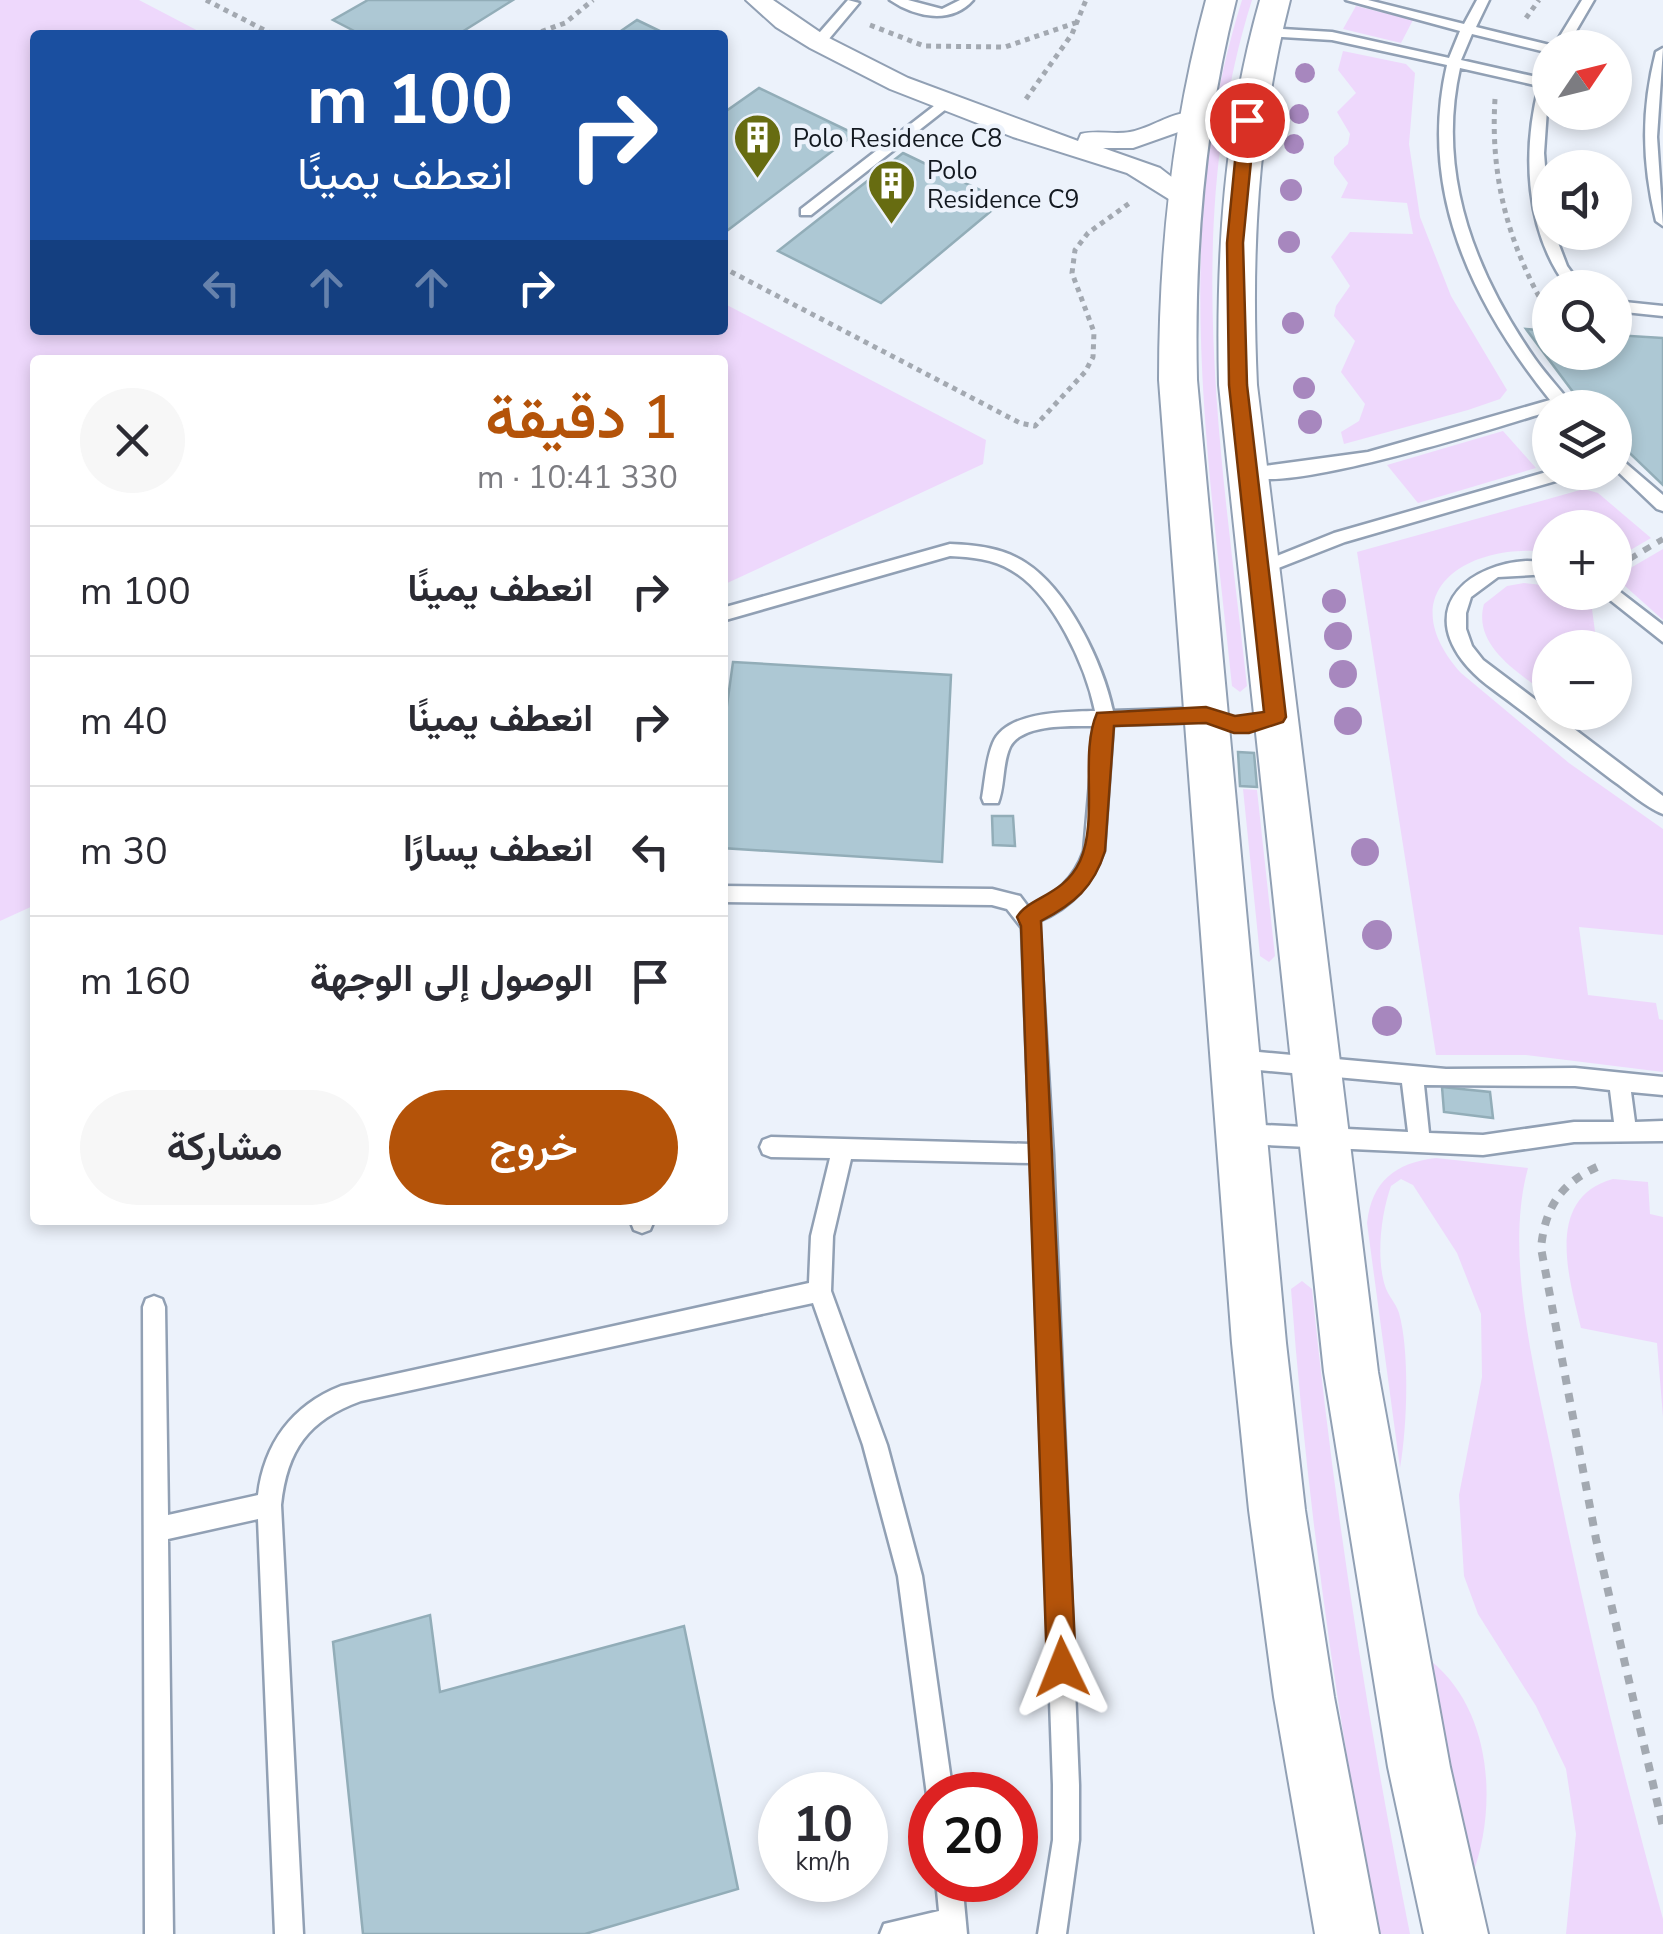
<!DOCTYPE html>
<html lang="ar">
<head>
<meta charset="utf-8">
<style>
	:root { --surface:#fff; --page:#f7f7f7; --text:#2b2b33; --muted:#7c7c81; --line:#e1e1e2; --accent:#b45309 }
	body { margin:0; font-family:"Nunito Sans",Vazirmatn,sans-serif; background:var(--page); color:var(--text); direction:rtl; height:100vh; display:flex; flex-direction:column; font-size:38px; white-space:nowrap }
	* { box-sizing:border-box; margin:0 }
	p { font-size:32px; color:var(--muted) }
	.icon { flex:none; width:55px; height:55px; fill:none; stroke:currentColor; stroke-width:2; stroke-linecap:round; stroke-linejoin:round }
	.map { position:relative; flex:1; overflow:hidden; direction:ltr }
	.drawer { position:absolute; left:30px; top:355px; width:698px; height:870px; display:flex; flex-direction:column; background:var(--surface); border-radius:10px; box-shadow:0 5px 15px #0003; direction:rtl }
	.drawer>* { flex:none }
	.banner { position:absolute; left:30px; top:30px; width:698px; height:305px; border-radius:10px; box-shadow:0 5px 15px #0003; direction:rtl; background:#1a4fa0; color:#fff; overflow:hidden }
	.needle { width:65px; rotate:55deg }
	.controls { position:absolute; left:1532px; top:30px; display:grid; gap:20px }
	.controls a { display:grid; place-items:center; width:100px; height:100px; border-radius:50%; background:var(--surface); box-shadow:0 5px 15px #0003; font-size:50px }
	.speed { position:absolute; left:758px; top:1772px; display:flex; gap:20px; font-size:50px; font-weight:700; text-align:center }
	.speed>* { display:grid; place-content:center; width:130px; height:130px; border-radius:50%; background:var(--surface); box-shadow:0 5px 15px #0003; line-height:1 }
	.speed small { font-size:25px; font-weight:400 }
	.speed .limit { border:15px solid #d22; background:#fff; color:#111 }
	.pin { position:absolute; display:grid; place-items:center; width:85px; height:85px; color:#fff; margin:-42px; border:5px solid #fff; border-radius:50%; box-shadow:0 2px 10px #0007 }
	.me { position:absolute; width:110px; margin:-55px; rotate:358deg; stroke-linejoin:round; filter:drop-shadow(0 0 8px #0008) }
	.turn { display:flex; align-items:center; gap:35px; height:210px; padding:0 50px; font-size:45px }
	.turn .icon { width:130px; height:130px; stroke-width:2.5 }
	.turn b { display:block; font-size:70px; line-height:85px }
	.lanes { display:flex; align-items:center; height:95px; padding:0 50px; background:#0003; justify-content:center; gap:50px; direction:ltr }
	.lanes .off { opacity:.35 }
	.round { display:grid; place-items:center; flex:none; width:105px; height:105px; border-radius:52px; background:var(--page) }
	.overview { display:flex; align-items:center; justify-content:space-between; height:170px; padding:0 50px }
	h1 { font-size:60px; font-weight:600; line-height:75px; color:var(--accent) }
	.primary-button { display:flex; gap:20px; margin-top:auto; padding:20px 50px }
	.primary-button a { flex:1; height:115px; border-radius:60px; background:var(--accent); color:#fff; font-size:40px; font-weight:600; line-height:115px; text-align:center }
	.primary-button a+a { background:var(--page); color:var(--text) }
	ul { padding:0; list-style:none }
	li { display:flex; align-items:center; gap:30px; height:130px; padding:0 50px; border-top:2px solid var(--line) }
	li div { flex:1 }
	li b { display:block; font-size:38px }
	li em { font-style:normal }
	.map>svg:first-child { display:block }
	.green { fill:#eed8fc }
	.building { fill:#adc8d4; stroke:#92adb8; stroke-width:2.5 }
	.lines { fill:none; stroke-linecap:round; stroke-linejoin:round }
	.service-casing { stroke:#91a0b4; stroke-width:5 }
	.minor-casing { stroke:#91a0b4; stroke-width:4 }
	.tertiary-casing { stroke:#91a0b4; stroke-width:4 }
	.path-far2 { stroke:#a3a9b1; stroke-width:5; stroke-dasharray:5 5; stroke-linecap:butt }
	.path-far1 { stroke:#a3a9b1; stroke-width:6; stroke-dasharray:8 8; stroke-linecap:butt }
	.path { stroke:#a3a9b1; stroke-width:8; stroke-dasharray:9 9; stroke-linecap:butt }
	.service { fill:#fff; fill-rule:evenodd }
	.minor { fill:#fff; fill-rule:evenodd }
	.tertiary { fill:#fff; fill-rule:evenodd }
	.tree { fill:#a787be }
	.route { fill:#b45309; stroke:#753606; stroke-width:2.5 }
	.labels { text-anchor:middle; stroke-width:9; stroke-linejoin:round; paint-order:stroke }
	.far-poi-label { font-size:25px; fill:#131920; stroke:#ecf2fb; text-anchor:start }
</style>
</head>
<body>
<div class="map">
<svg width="1663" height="1934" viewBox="0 0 1663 1934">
	<rect width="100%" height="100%" fill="#ecf2fb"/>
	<path class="green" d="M 0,0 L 139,0 L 206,35 L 35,35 L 35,330 L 722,330 L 723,303 L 986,440 L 983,464 L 723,585 L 722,360 L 35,360 L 35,905 L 0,921 Z
		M 1242,0 L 1252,0 C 1181,225 1222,458 1247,686 L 1240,692 L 1232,686 C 1208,453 1170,229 1242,0 Z
		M 1356,6 L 1413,20 L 1401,43 L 1343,29 Z
		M 1343,51 L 1406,64 L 1415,73 L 1409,144 L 1420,217 L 1451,296 L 1507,390 L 1500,399 L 1468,410 L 1344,444 L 1341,432 L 1359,421 L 1365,404 L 1341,372 L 1355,341 L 1334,316 L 1336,306 L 1350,286 L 1331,257 L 1350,232 L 1413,234 L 1407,203 L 1341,198 L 1348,183 L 1334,164 L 1334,157 L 1348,144 L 1350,134 L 1337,112 L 1356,93 L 1338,70 Z
		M 1503,431 L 1536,468 L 1418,503 L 1387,465 Z
		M 1584,489 L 1598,493 L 1651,538 L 1615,559 L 1615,528 L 1550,528 L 1550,552 C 1467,542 1389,592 1461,673 L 1569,763 L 1663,829 L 1663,935 L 1579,927 L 1588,995 L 1656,1003 L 1659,1019 L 1663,1020 L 1663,1072 L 1526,1055 L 1436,1055 L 1357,552 Z
		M 1663,549 L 1663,620 L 1615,577 Z
		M 1524,583 L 1550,586 L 1550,592 L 1569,593 L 1592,609 L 1597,647 L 1550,648 L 1550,696 C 1520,674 1472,646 1484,604 L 1507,586 Z
		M 1243,789 L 1257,790 L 1275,956 L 1269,962 L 1260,956 Z
		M 1436,1158 L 1528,1168 C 1504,1255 1535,1372 1553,1460 C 1584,1615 1621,1767 1663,1919 L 1663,1934 L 1566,1934 L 1576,1834 L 1566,1769 L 1536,1706 L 1478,1614 L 1464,1576 L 1459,1495 L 1482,1377 L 1481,1314 L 1457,1253 L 1413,1185 L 1401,1179 L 1391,1186 C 1381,1214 1376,1257 1385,1286 C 1388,1296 1396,1303 1399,1313 C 1410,1352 1407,1428 1400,1468 L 1367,1223 C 1372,1181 1395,1163 1436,1158 Z
		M 1613,1179 L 1648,1182 L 1650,1214 L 1663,1217 L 1663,1417 L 1657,1343 L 1581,1328 C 1569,1278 1544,1198 1613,1179 Z
		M 1302,1281 L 1312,1289 C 1334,1506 1367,1720 1410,1934 L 1379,1934 C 1337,1720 1307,1506 1291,1289 Z
		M 1431,1661 C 1492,1710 1498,1807 1472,1876 Z"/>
	<path class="building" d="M 368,0 L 513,0 L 457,35 L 362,35 L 333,20 Z
		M 637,20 L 668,35 L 615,35 Z
		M 759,88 L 855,134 L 728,230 L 722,227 L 722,114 Z
		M 903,153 L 1003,201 L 881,303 L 778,251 Z
		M 1526,329 L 1550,331 L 1550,352 L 1615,352 L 1615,335 L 1663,338 L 1663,485 L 1615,439 L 1615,408 L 1585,408 Z
		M 733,662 L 951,675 L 942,862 L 722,848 L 722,741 Z
		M 1238,752 L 1254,753 L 1257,787 L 1240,786 Z
		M 992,816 L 1013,816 L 1015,846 L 993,845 Z
		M 1442,1087 L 1490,1092 L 1493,1118 L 1444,1112 Z
		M 430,1615 L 440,1692 L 684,1626 L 738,1889 L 585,1934 L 363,1934 L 333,1642 Z"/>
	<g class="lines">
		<defs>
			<path id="service" d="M 848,0 L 859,3 L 823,46 L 813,46 L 813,40 Z
				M 890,0 L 908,0 L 942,9 L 960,0 L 973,0 C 951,25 915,17 890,0 Z
				M 1346,0 L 1368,0 L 1464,24 L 1477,0 L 1489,0 L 1476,27 L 1554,46 L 1582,0 L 1594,0 L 1566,48 L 1550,48 L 1550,53 L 1472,34 L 1461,60 L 1541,78 L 1545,67 L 1550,66 L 1544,153 L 1550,232 L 1554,232 L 1567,266 L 1583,288 L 1568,288 C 1525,232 1522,152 1539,86 L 1460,68 C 1436,173 1475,273 1535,359 C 1547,376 1562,391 1574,408 L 1550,408 L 1550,411 C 1504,425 1270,501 1240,473 L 1242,469 L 1368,452 L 1550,400 C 1472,303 1418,191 1447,65 L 1332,40 L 1266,36 L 1259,32 L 1266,28 L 1332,32 L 1449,58 L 1460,31 Z
				M 1663,48 L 1657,137 L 1663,226 L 1656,221 C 1642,163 1641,110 1656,52 Z
				M 943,99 L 955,102 L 811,215 L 801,215 L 801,209 Z
				M 1615,301 L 1663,306 L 1663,316 L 1615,311 Z
				M 1615,454 L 1663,495 L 1663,511 L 1657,509 L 1615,469 Z
				M 1550,471 L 1575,472 L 1573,476 L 1345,542 L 1258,576 L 1249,570 L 1252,566 L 1334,533 Z
				M 950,544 C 976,545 1004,548 1026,563 C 1068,590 1103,663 1113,711 L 1206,708 L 1215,715 L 1206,722 L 1113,725 L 1104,851 C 1091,884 1073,907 1039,921 L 1053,1154 L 1079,1785 L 1079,1840 L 1066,1934 L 1038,1934 L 1053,1840 L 1053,1785 L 1031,1163 L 851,1159 L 833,1236 L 831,1291 L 887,1445 L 922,1576 L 953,1795 L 930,1795 L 930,1802 L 927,1795 L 898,1576 L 863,1445 L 813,1303 L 361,1401 C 308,1420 287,1450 281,1505 L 303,1934 L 275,1934 L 258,1519 L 168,1539 L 173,1934 L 145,1934 L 143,1307 L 146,1299 L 154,1296 L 162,1299 L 165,1307 L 168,1515 L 258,1495 C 264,1444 292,1405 341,1386 L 809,1283 L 811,1236 L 830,1158 L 771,1157 L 763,1154 L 760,1147 L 763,1140 L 771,1137 L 1030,1144 L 1022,928 L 1007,909 L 992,905 L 722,902 L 722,886 L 992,889 L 1020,896 L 1029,908 C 1056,895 1074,879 1084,851 L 1095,726 C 1073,726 1022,723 1010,747 C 1002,764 1005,786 998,803 L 984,803 L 982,798 C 985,781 986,760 993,743 C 1006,711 1066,712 1095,711 C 1086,666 1053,594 1011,570 C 993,559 971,557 950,556 L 722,621 L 722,608 Z
				M 1527,561 L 1550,562 L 1550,574 L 1498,577 L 1471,597 L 1466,613 L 1466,629 L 1472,646 L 1483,660 L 1663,796 L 1663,814 C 1645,807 1628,791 1612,780 C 1579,755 1547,730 1514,705 C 1496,691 1476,679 1462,660 C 1420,603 1472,564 1527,561 Z
				M 1615,588 L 1663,625 L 1663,642 L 1600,592 L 1615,592 Z
				M 1237,1050 L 1446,1069 L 1575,1068 L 1663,1077 L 1663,1095 L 1631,1092 L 1635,1122 L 1663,1121 L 1663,1141 L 1574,1142 L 1483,1155 L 1242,1144 L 1234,1141 L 1231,1134 L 1234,1127 L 1242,1124 L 1408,1132 L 1402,1083 L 1237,1068 L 1230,1065 L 1227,1059 L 1230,1053 ZM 1424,1085 L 1575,1086 L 1610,1090 L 1614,1122 L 1574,1122 L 1483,1135 L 1429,1133 Z
				M 630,1220 L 652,1220 L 653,1223 L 650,1230 L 642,1233 L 634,1230 Z
				M 936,1880 L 962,1880 L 967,1934 L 880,1934 L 884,1924 L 939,1911 Z"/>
			<path id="minor" d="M 746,0 L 773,0 L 827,37 L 908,78 L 1078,141 L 1081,134 C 1097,130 1114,135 1130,132 C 1154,128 1177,107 1201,114 L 1205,119 L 1201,124 L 1133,148 L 1103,148 L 1160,168 L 1195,195 L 1192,201 L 1172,201 L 1127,173 L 1013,137 L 890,89 L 810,48 L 776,27 Z"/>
			<path id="tertiary" d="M 1206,0 L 1236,0 C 1204,126 1194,251 1197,380 L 1286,1343 L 1305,1510 L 1334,1697 L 1379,1934 L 1315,1934 L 1274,1697 L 1249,1510 L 1232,1343 L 1159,380 C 1159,250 1172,125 1206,0 Z
				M 1260,0 L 1290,0 C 1257,128 1251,254 1257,385 L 1378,1372 L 1450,1767 L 1488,1934 L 1424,1934 L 1388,1767 L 1324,1372 L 1219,385 C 1216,253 1224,127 1260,0 Z"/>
		</defs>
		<use href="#service" class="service-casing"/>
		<use href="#minor" class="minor-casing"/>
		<use href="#tertiary" class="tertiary-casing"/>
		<path class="path-far2" d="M 206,0 L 274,35
			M 1526,18 L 1539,0
			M 870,25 L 924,46 L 1005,47 L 1078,22
			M 532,35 L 565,23 L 593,0
			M 1026,99 L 1072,34 L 1086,0
			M 1495,99 C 1490,179 1509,247 1550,316
			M 722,267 L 1020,423 L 1035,426 L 1085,372 L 1093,357 L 1094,332 L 1072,273 L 1075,250 L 1088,233 L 1131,202"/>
		<path class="path-far1" d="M 1616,567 L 1663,539"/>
		<path class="path" d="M 1597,1167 C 1560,1184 1545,1208 1541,1248 L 1596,1539 L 1663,1827"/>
		<use href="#service" class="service"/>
		<use href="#minor" class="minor"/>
		<use href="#tertiary" class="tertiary"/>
	</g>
	<g class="tree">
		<circle cx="1305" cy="73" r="10"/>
		<circle cx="1299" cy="114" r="10"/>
		<circle cx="1294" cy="144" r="10"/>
		<circle cx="1291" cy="190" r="11"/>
		<circle cx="1289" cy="242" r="11"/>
		<circle cx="1293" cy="323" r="11"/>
		<circle cx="1304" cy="388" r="11"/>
		<circle cx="1310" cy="422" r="12"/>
		<circle cx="1334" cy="601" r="12"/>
		<circle cx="1338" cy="636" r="14"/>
		<circle cx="1343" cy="674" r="14"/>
		<circle cx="1348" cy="721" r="14"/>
		<circle cx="1365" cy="852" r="14"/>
		<circle cx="1377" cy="935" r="15"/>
		<circle cx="1387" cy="1021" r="15"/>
	</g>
	<path class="route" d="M 1247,116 L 1255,120 L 1243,243 L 1247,385 L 1286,717 L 1283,722 L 1249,733 L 1234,733 L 1206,723 L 1114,726 L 1105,851 C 1094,887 1074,904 1041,921 L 1076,1667 L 1072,1677 L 1062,1681 L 1052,1677 L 1047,1667 L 1021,926 L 1017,917 C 1028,897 1064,896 1080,861 C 1099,819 1079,754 1097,713 L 1206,707 L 1235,716 L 1264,712 L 1229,385 L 1227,243 L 1239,120 Z"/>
	<defs>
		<symbol id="building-pin" viewBox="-11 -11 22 30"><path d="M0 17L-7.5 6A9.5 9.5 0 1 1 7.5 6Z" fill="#676c11" stroke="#ecf2fb"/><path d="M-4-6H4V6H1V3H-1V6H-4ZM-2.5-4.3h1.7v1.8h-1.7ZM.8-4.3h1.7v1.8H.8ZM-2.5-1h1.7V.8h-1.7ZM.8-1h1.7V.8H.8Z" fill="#fff"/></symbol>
	</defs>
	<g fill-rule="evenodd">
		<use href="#building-pin" x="730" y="110" width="55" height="75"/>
		<use href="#building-pin" x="864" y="156" width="55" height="75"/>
	</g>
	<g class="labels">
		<g class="far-poi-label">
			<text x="793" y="147">Polo Residence C8</text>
			<text x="927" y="179">Polo<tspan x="927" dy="29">Residence C9</tspan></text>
		</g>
	</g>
</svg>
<div class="controls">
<a><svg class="needle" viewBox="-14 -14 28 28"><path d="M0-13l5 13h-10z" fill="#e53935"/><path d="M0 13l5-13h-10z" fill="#7c7c81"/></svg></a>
<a><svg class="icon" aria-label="sound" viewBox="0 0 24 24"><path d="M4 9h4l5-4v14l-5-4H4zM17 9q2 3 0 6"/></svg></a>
<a><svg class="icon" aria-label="search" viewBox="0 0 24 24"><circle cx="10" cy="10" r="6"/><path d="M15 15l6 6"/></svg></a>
<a><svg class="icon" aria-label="layers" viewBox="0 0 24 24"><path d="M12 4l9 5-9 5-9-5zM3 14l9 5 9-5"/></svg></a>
<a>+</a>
<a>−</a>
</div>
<div class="speed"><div>10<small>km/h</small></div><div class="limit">20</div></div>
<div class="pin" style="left:1247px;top:120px;background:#d93025"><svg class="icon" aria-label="arrive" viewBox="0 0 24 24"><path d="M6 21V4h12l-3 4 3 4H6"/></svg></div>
<svg class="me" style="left:1062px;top:1667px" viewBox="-20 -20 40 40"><path d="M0-17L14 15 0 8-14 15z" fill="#b45309" stroke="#fff" stroke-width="4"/></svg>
<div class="banner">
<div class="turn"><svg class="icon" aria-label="right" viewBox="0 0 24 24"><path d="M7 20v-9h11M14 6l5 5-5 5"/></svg><div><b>100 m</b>انعطف يمينًا</div></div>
<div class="lanes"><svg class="icon off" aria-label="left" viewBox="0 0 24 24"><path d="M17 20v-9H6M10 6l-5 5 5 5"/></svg><svg class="icon off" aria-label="ahead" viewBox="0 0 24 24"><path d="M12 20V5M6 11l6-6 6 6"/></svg><svg class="icon off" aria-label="ahead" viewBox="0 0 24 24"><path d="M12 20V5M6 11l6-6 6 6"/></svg><svg class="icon" aria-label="right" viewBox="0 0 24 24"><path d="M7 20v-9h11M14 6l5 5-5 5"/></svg></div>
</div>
<section class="drawer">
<div class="overview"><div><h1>1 دقيقة</h1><p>330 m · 10:41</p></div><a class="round"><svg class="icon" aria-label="close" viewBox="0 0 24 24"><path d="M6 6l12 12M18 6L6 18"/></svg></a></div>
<ul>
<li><svg class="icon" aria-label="right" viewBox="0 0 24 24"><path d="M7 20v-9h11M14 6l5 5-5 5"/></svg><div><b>انعطف يمينًا</b></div><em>100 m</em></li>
<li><svg class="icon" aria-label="right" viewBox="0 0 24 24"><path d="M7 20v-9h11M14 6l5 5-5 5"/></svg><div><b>انعطف يمينًا</b></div><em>40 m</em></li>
<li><svg class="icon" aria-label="left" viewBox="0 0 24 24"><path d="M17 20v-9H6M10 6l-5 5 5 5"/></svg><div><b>انعطف يسارًا</b></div><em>30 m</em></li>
<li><svg class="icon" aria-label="arrive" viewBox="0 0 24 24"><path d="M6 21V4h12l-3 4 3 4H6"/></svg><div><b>الوصول إلى الوجهة</b></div><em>160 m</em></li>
</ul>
<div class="primary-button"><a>خروج</a><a>مشاركة</a></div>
</section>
</div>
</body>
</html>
